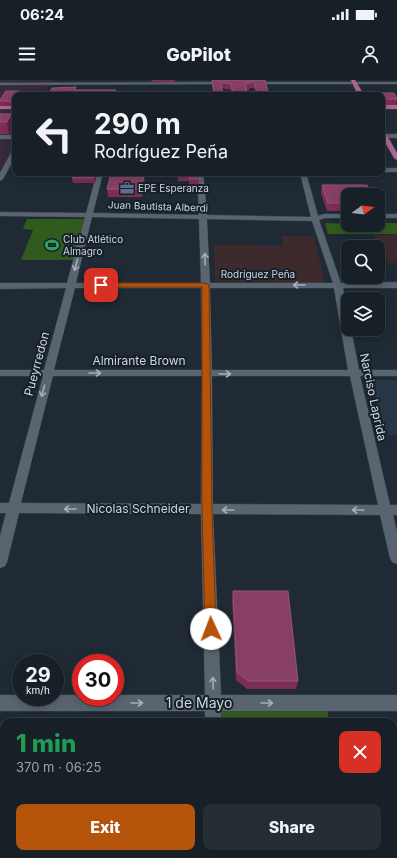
<!DOCTYPE html>
<html lang="en">
<head>
<meta charset="utf-8">
<style>
	:root { --surface:#172027; --page:#242d33; --text:#f1f3f6; --muted:#9ea3a7; --line:#363e44; --accent:#b45309 }
	body { margin:0; font-family:Inter,sans-serif; background:var(--page); color:var(--text); height:100vh; display:flex; flex-direction:column; font-size:15px; white-space:nowrap }
	* { box-sizing:border-box; margin:0 }
	p { font-size:13px; color:var(--muted) }
	.icon { flex:none; width:22px; height:22px; fill:none; stroke:currentColor; stroke-width:2; stroke-linecap:round; stroke-linejoin:round }
	.map { position:relative; flex:1; overflow:hidden }
	.details { position:absolute; left:0px; top:638px; width:397px; height:140px; display:flex; flex-direction:column; background:var(--surface); border-radius:12px 12px 0 0; box-shadow:0 2px 10px #0003,0 0 0 1px var(--line) }
	.details>* { flex:none }
	.guide { position:absolute; left:12px; top:12px; width:373px; height:84px; border-radius:8px; box-shadow:0 2px 10px #0003,0 0 0 1px var(--line); background:#172027; color:var(--text); overflow:hidden }
	.needle { width:26px; rotate:75deg }
	.buttons { position:absolute; left:341px; top:108px; display:grid; gap:8px }
	.buttons a { display:grid; place-items:center; width:44px; height:44px; border-radius:8px; background:var(--surface); box-shadow:0 2px 10px #0003,0 0 0 1px var(--line); font-size:20px }
	.speed { position:absolute; left:12px; top:574px; display:flex; gap:8px; font-size:20px; font-weight:700; text-align:center }
	.speed>* { display:grid; place-content:center; width:52px; height:52px; border-radius:50%; background:var(--surface); box-shadow:0 2px 10px #0003,0 0 0 1px var(--line); line-height:1 }
	.speed small { font-size:10px; font-weight:400 }
	.speed .limit { border:6px solid #d22; background:#fff; color:#111 }
	.pin { position:absolute; display:grid; place-items:center; width:34px; height:34px; color:#fff; margin:-17px; border-radius:8px; box-shadow:0 2px 6px #0006 }
	.me { position:absolute; width:44px; margin:-22px; rotate:358deg; stroke-linejoin:round; filter:drop-shadow(0 0 3px #0008) }
	.turn { display:flex; align-items:center; gap:14px; height:84px; padding:0 16px; font-size:18px }
	.turn .icon { width:52px; height:52px; stroke-width:2.5 }
	.turn b { display:block; font-size:28px; line-height:34px }
	.round { display:grid; place-items:center; flex:none; width:42px; height:42px; border-radius:8px; background:var(--page) }
	.headline { display:flex; align-items:center; justify-content:space-between; height:68px; padding:0 16px }
	h1 { font-size:24px; font-weight:800; line-height:30px; color:#1e9e55 }
	.primary-button { display:flex; gap:8px; margin-top:auto; padding:8px 16px }
	.primary-button a { flex:1; height:46px; border-radius:8px; background:var(--accent); color:#fff; font-size:16px; font-weight:800; line-height:46px; text-align:center }
	.primary-button a+a { background:var(--page); color:var(--text) }
	.status { display:flex; justify-content:space-between; align-items:center; height:28px; padding:0 20px; background:var(--surface); direction:ltr }
	.status svg { height:11px; fill:currentColor }
	header { display:flex; justify-content:space-between; align-items:center; height:52px; padding:0 16px; background:var(--surface); font-size:18px; font-weight:800 }
	.map>svg:first-child { display:block }
	.commercial { fill:#352b3b }
	.industrial { fill:#3d2a2d }
	.built { fill:#273644 }
	.green { fill:#315a1d }
	.lines { fill:none; stroke-linecap:round; stroke-linejoin:round }
	.minor-casing { stroke:#3c454d; stroke-width:1 }
	.major-casing { stroke:#3c454d; stroke-width:1 }
	.minor { fill:#586470; fill-rule:evenodd }
	.major { fill:#ac6590; fill-rule:evenodd }
	.wall { fill:#7e2d55; fill-rule:evenodd }
	.shaded-wall { fill:#542442 }
	.building { fill:#873f64; stroke:#925676; fill-rule:evenodd }
	.oneway { stroke:#a5adb6 }
	.route { fill:#b45309; stroke:#753606 }
	.labels { text-anchor:middle; stroke-width:4; stroke-linejoin:round; paint-order:stroke }
	.far-poi-label { font-size:10px; fill:#cfd5dc; stroke:#16202a; text-anchor:start }
	.far-street-label { font-size:10px; fill:#cfd5dc; stroke:#16202a }
	.street-label { font-size:12px; fill:#cfd5dc; stroke:#16202a }
	.near-street-label { font-size:14px; fill:#cfd5dc; stroke:#16202a }
</style>
</head>
<body>
<div class="status"><b>06:24</b><svg viewBox="0 0 49 12"><path d="M0 12V9h3v3zM5 12V6h3v6zM10 12V3h3v9zM15 12V0h3v12zM26 1h20v11H26zM47 4h2v5h-2z"/></svg></div>
<header><svg class="icon" aria-label="menu" viewBox="0 0 24 24"><path d="M4 6h16M4 12h16M4 18h16"/></svg>GoPilot<svg class="icon" aria-label="person" viewBox="0 0 24 24"><circle cx="12" cy="8" r="4"/><path d="M4 21q1-7 8-7t8 7"/></svg></header>
<div class="map">
<svg width="397" height="778" viewBox="0 0 397 778">
	<rect width="100%" height="100%" fill="#1f2a34"/>
	<path class="commercial" d="M 0,0 L 52,0 L 44,15 L 15,15 L 15,70 L 0,99 Z"/>
	<path class="industrial" d="M 373,155 L 397,155 L 397,183 L 388,183 L 386,177 L 378,177 L 379,169 Z
		M 282,156 L 314,156 L 325,203 L 215,202 L 214,165 L 283,166 Z"/>
	<path class="built" d="M 371,300 L 397,300 L 397,355 L 387,355 Z"/>
	<path class="green" d="M 27,139 L 85,139 L 74,180 L 21,180 L 33,150 L 23,149 Z
		M 325,143 L 378,145 L 378,143 L 397,143 L 397,154 L 328,154 Z
		M 327,623 L 329,642 L 213,642 L 213,624 Z
		M 4,753 L 4,774 L 148,774 L 160,778 L 0,778 L 0,754 Z
		M 214,774 L 347,774 L 347,778 L 221,778 Z"/>
	<g class="lines">
		<defs>
			<path id="minor" d="M 230,2 L 228,4 L 0,5 L 0,3 Z
				M 250,2 L 397,2 L 397,4 L 248,4 Z
				M 382,54 L 397,54 L 397,58 L 382,58 Z
				M 0,55 L 15,55 L 15,59 L 0,59 Z
				M 15,69 L 15,77 L 3,99 L 0,101 L 0,93 L 12,71 Z
				M 382,88 L 397,88 L 397,92 L 382,92 Z
				M 97,93 L 103,93 L 93,133 L 199,135 L 197,93 L 203,93 L 207,135 L 311,137 L 300,93 L 306,93 L 318,136 L 324,134 L 348,134 L 348,138 L 325,138 L 319,140 L 341,203 L 397,202 L 397,208 L 343,208 L 348,235 L 348,249 L 351,249 L 359,290 L 397,290 L 397,296 L 360,296 L 390,425 L 397,425 L 397,435 L 393,435 L 397,452 L 397,484 L 392,482 L 390,478 L 380,435 L 213,434 L 221,615 L 397,615 L 397,631 L 221,631 L 221,642 L 205,642 L 205,631 L 0,631 L 0,615 L 21,615 L 21,617 L 55,617 L 55,615 L 81,615 L 81,617 L 115,617 L 115,615 L 205,615 L 201,434 L 19,433 L 7,482 L 5,486 L 0,488 L 0,456 L 6,433 L 0,433 L 0,423 L 9,423 L 43,296 L 0,296 L 0,290 L 44,290 L 66,208 L 0,209 L 0,203 L 67,203 L 85,137 L 0,136 L 0,132 L 86,133 ZM 92,137 L 199,139 L 201,203 L 76,203 ZM 207,139 L 312,141 L 333,203 L 210,203 ZM 75,208 L 201,208 L 202,290 L 54,290 ZM 210,208 L 334,208 L 348,290 L 212,290 ZM 53,296 L 202,296 L 201,424 L 21,423 ZM 212,296 L 350,296 L 378,425 L 213,424 Z
				M 378,134 L 397,134 L 397,138 L 378,138 Z
				M 4,724 L 4,742 L 0,743 L 0,725 Z
				M 203,774 L 229,774 L 231,778 L 205,778 Z"/>
			<path id="major" d="M 351,0 L 355,0 L 364,15 L 358,15 Z
				M 0,25 L 15,25 L 15,29 L 0,29 Z
				M 382,25 L 397,25 L 397,29 L 382,29 Z
				M 382,50 L 385,52 L 397,73 L 397,80 L 394,78 L 382,57 Z"/>
		</defs>
		<use href="#minor" class="minor-casing"/>
		<use href="#major" class="major-casing"/>
		<use href="#minor" class="minor"/>
		<use href="#major" class="major"/>
	</g>
	<path class="wall" d="M 151,0 L 175,0 L 175,2 L 152,2 Z
		M 212,0 L 265,0 L 269,15 L 213,15 ZM 222,8 L 231,10 L 231,13 L 223,14 ZM 250,8 L 254,8 L 255,12 L 247,12 L 247,10 L 249,10 Z
		M 369,13 L 394,13 L 397,19 L 396,25 L 382,25 L 382,15 L 369,15 Z
		M 15,15 L 15,34 L 12,34 L 11,29 L 13,26 L 0,26 L 0,20 Z
		M 0,34 L 11,34 L 13,46 L 9,54 L 0,54 Z
		M 144,93 L 145,99 L 142,117 L 108,117 L 107,109 Z
		M 178,93 L 199,93 L 199,105 L 189,105 L 189,101 L 178,101 Z
		M 96,96 L 95,103 L 73,103 L 72,98 Z
		M 322,105 L 367,105 L 370,111 L 380,111 L 386,123 L 384,131 L 378,131 L 378,115 L 348,115 L 348,131 L 327,131 L 321,113 Z
		M 233,511 L 298,601 L 296,609 L 247,609 L 236,600 L 232,520 Z"/>
	<path class="shaded-wall" d="M 116,10 L 116,15 L 114,15 Z
		M 20,11 L 21,15 L 18,15 Z
		M 11,34 L 13,46 L 9,54 L 7,42 Z
		M 95,93 L 96,93 L 96,96 L 95,103 L 94,98 Z
		M 144,93 L 145,99 L 142,117 L 142,109 Z"/>
	<path class="building" d="M 212,0 L 265,0 L 269,15 L 214,15 ZM 221,2 L 231,4 L 233,13 L 223,14 ZM 249,2 L 254,2 L 257,12 L 247,12 L 245,3 L 250,3 Z
		M 76,7 L 75,10 L 116,10 L 114,15 L 48,15 L 52,8 Z
		M 6,11 L 20,11 L 18,15 L 15,15 L 15,20 L 14,21 L 0,21 L 0,20 Z
		M 337,12 L 360,13 L 361,15 L 338,15 Z
		M 369,13 L 394,13 L 397,19 L 382,19 L 382,15 L 370,15 Z
		M 13,26 L 15,26 L 15,29 L 11,29 Z
		M 0,34 L 11,34 L 7,42 L 0,42 Z
		M 74,93 L 95,93 L 94,98 L 72,98 Z
		M 111,93 L 144,93 L 142,109 L 107,109 Z
		M 178,93 L 199,93 L 199,99 L 189,99 L 189,96 L 178,96 Z
		M 322,105 L 367,105 L 370,111 L 380,111 L 386,123 L 378,123 L 378,115 L 348,115 L 348,123 L 328,123 Z
		M 233,511 L 288,511 L 298,601 L 248,601 L 237,592 Z"/>
	<defs><path id="oneway-shaft" d="M-6 0H5M1.5-3L5.5 0L1.5 3" fill="none" stroke-width="1.6" stroke-linecap="round" stroke-linejoin="round"/></defs>
	<g class="oneway">
		<use href="#oneway-shaft" transform="translate(205 179) rotate(-91)"/>
		<use href="#oneway-shaft" transform="translate(76 185) rotate(105)"/>
		<use href="#oneway-shaft" transform="translate(299 205) rotate(-180)"/>
		<use href="#oneway-shaft" transform="translate(95 293)"/>
		<use href="#oneway-shaft" transform="translate(225 294)"/>
		<use href="#oneway-shaft" transform="translate(43 311) rotate(105)"/>
		<use href="#oneway-shaft" transform="translate(70 429) rotate(-180)"/>
		<use href="#oneway-shaft" transform="translate(228 430) rotate(-180)"/>
		<use href="#oneway-shaft" transform="translate(358 430) rotate(-180)"/>
		<use href="#oneway-shaft" transform="translate(213 603) rotate(-92)"/>
		<use href="#oneway-shaft" transform="translate(137 623)"/>
		<use href="#oneway-shaft" transform="translate(267 623)"/>
	</g>
	<path class="route" d="M 101,203 L 205,203 L 209,205 L 212,430 L 216,549 L 215,553 L 211,554 L 207,553 L 205,549 L 202,430 L 202,207 L 98,207 L 98,204 Z"/>
	<defs>
		<symbol id="office-bare" viewBox="-9 -9 18 18"><path d="M-6-3h4V-5.5h4V-3h4V5H-6ZM-1-4.5V-3h2v-1.5ZM-6 0V1H6V0Z" fill="#5c6f8a" stroke="#16202a" stroke-width="2.5" paint-order="stroke"/></symbol>
		<symbol id="stadium-bare" viewBox="-9 -9 18 18"><path d="M0-5a6.5 5 0 1 0 0 10a6.5 5 0 1 0 0-10ZM-3.5-1.8h7v3.6h-7Z" fill="#2e9e5b" stroke="#16202a" stroke-width="2.5" paint-order="stroke"/></symbol>
	</defs>
	<g fill-rule="evenodd">
		<use href="#office-bare" x="117" y="98" width="20" height="20"/>
		<use href="#stadium-bare" x="42" y="155" width="20" height="20"/>
	</g>
	<g class="labels">
		<g class="far-poi-label">
			<text x="138" y="112">EPE Esperanza</text>
			<text x="63" y="163">Club Atlético<tspan x="63" dy="12">Almagro</tspan></text>
		</g>
		<g class="far-street-label">
			<text transform="translate(158 126) rotate(2)" y="4">Juan Bautista Alberdi</text>
			<text x="258" y="198">Rodríguez Peña</text>
		</g>
		<g class="street-label">
			<text x="139" y="285">Almirante Brown</text>
			<text transform="translate(37 284) rotate(-75)" y="4">Pueyrredon</text>
			<text transform="translate(373 317) rotate(78)" y="4">Narciso Laprida</text>
			<text x="138" y="433">Nicolas Schneider</text>
		</g>
		<g class="near-street-label">
			<text x="199" y="628">1 de Mayo</text>
		</g>
	</g>
</svg>
<div class="buttons">
<a><svg class="needle" viewBox="-14 -14 28 28"><path d="M0-13l5 13h-10z" fill="#e53935"/><path d="M0 13l5-13h-10z" fill="#9ea3a7"/></svg></a>
<a><svg class="icon" aria-label="search" viewBox="0 0 24 24"><circle cx="10" cy="10" r="6"/><path d="M15 15l6 6"/></svg></a>
<a><svg class="icon" aria-label="layers" viewBox="0 0 24 24"><path d="M12 4l9 5-9 5-9-5zM3 14l9 5 9-5"/></svg></a>
</div>
<div class="speed"><div>29<small>km/h</small></div><div class="limit">30</div></div>
<div class="pin" style="left:101px;top:205px;background:#d93025"><svg class="icon" aria-label="arrive" viewBox="0 0 24 24"><path d="M6 21V4h12l-3 4 3 4H6"/></svg></div>
<svg class="me" style="left:211px;top:549px" viewBox="-20 -20 40 40"><circle r="19" fill="#fff"/><path d="M0-13L10 11 0 6-10 11z" fill="#b45309"/></svg>
<div class="guide">
<div class="turn"><svg class="icon" aria-label="left" viewBox="0 0 24 24"><path d="M17 20v-9H6M10 6l-5 5 5 5"/></svg><div><b>290 m</b>Rodríguez Peña</div></div>
</div>
<section class="details">
<div class="headline"><div><h1>1 min</h1><p>370 m · 06:25</p></div><a class="round" style="background:#d93025;color:#fff"><svg class="icon" aria-label="close" viewBox="0 0 24 24"><path d="M6 6l12 12M18 6L6 18"/></svg></a></div>
<div class="primary-button"><a>Exit</a><a>Share</a></div>
</section>
</div>
</body>
</html>
